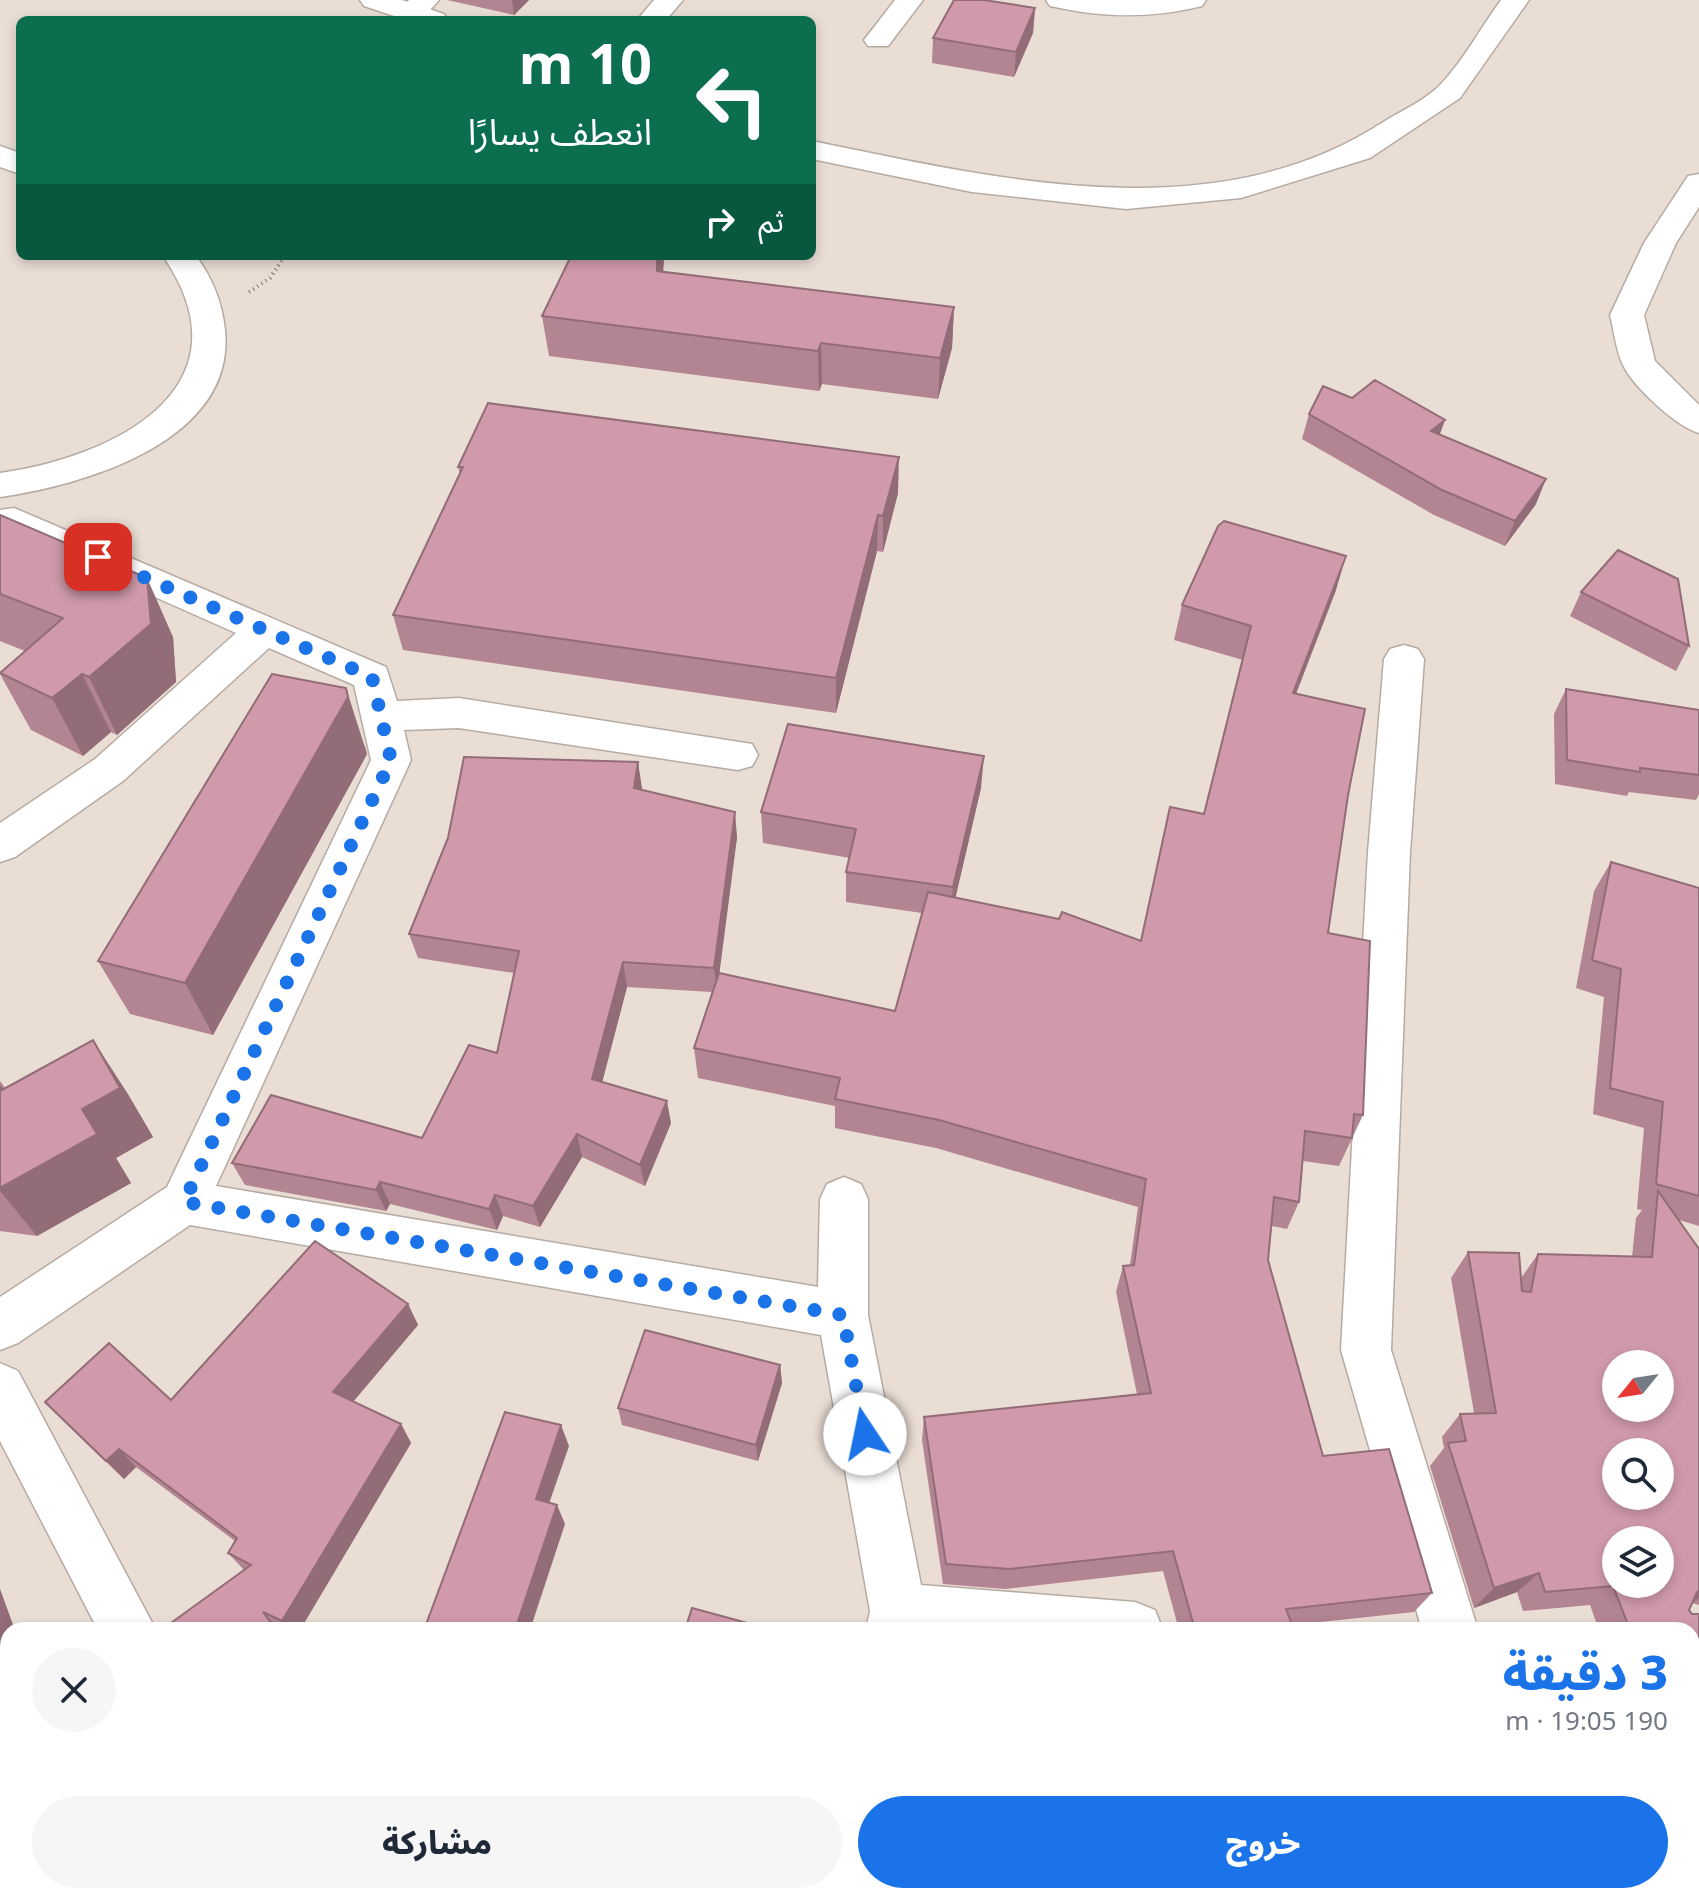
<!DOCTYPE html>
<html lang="ar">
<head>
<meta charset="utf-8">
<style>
	:root { --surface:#fff; --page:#f6f6f7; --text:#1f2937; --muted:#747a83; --accent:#1a73e8 }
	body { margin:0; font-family:"Noto Sans","Noto Sans Arabic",sans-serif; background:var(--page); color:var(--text); direction:rtl; height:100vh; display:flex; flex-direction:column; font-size:30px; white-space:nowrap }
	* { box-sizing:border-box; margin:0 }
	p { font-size:26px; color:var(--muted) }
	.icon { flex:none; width:44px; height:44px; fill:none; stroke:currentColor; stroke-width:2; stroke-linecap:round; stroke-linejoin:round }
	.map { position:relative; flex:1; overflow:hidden; direction:ltr }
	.side { position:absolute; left:0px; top:1622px; width:1700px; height:282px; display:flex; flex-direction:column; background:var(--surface); border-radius:24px 24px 0 0; box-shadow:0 4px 12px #0003; direction:rtl }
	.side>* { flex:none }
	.guide { position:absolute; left:16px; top:16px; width:800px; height:244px; border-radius:12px; box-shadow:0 4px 12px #0003; direction:rtl; background:#0b6e4f; color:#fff; overflow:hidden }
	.needle { width:52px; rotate:240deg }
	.buttons { position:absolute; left:1602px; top:1350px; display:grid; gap:16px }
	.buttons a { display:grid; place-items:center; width:72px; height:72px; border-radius:50%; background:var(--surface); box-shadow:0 4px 12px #0003; font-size:40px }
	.pin { position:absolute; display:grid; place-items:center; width:68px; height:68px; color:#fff; margin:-34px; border-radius:16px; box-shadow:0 4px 12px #0006 }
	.me { position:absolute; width:88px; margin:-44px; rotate:349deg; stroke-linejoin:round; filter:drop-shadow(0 0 6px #0008) }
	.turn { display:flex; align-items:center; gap:28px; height:168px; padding:0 32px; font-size:36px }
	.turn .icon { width:104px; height:104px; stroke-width:2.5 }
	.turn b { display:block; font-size:56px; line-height:68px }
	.then { display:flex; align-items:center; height:76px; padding:0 32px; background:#0003; gap:16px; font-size:30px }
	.round { display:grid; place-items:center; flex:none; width:84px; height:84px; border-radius:42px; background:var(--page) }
	.head { display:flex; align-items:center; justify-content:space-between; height:136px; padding:0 32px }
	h1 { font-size:48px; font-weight:800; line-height:60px; color:var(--accent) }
	.button { display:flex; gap:16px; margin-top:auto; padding:16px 32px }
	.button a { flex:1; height:92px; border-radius:48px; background:var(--accent); color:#fff; font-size:32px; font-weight:800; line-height:92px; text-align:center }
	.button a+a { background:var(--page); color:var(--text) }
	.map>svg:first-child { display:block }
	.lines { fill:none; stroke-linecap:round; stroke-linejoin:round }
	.minor-casing { stroke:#b6aba2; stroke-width:3 }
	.major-casing { stroke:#b6aba2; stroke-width:3 }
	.path { stroke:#817973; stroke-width:4; stroke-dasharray:1 4; stroke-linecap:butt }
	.minor { fill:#fff; fill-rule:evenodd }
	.major { fill:#fff; fill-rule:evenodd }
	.wall { fill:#b38492 }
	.shaded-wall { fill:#926c77 }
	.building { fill:#d09aaa; stroke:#926c77; stroke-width:2; fill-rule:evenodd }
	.route { stroke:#1a73e8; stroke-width:14; stroke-dasharray:0 25.2 }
</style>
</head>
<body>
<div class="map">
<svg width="1699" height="1903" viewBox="0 0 1699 1903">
	<rect width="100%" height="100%" fill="#e9ddd4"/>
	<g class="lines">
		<defs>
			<path id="minor" d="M 409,0 L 439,0 L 422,19 L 402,19 L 398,13 Z
				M 654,0 L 683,0 L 666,20 L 637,20 Z
				M 895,0 L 923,0 L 888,46 L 868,46 L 864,40 Z
				M 1046,0 L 1206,0 L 1202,6 C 1154,18 1109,18 1060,8 L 1050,6 Z
				M 1699,174 L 1699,207 L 1676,243 L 1644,315 L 1655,361 L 1699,405 L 1699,433 C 1677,427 1633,387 1623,365 C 1616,351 1614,331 1610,315 L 1644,243 L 1688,176 Z
				M 14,508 L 386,667 L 397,701 L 459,698 L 752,744 L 758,755 L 752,766 L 738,770 L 459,728 L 404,730 L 411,760 L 216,1186 L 818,1287 L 820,1199 L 827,1184 L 844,1177 L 861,1184 L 868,1199 L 868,1315 L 921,1585 L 1135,1602 L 1155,1610 L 1163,1630 L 866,1630 L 870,1611 L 821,1335 L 190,1225 L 18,1343 L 0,1350 L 0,1297 L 167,1187 L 371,760 L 354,685 L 269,648 L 123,781 L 15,857 L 0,862 L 0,823 L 95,759 L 236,633 L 11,533 L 0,536 L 0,510 Z
				M 1404,645 L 1418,649 L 1424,659 L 1410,852 L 1391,1350 L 1478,1630 L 1422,1630 L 1341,1350 L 1368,852 L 1384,659 L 1390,649 Z
				M 0,1363 L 18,1371 L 156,1630 L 98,1630 L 0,1441 Z
				M 238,1896 L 299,1896 L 302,1903 L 241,1903 Z
				M 797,1896 L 857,1896 L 855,1903 L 795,1903 Z"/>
			<path id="major" d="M 360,0 L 402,0 L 444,14 L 448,20 L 406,20 L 364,6 Z
				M 1501,0 L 1529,0 L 1460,98 L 1370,158 L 1241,198 L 1126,209 L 972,192 L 812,159 L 812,141 C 998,179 1214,233 1385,121 C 1403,110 1427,99 1441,84 C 1464,60 1481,27 1501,0 Z
				M 0,146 L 20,153 L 20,174 L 0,167 Z
				M 163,256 L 196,256 C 213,279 222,302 225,330 C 236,441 85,485 0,497 L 0,473 C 114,457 254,388 163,256 Z"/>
		</defs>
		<use href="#minor" class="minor-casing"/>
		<use href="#major" class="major-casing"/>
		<path class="path" d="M 249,292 L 270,278 L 285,256"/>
		<use href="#minor" class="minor"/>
		<use href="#major" class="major"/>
	</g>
	<path class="wall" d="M 447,0 L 529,0 L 514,15 Z
		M 1035,8 L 1033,33 L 1014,77 L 932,63 L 933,38 Z
		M 571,256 L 664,256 L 663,272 L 954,307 L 952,348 L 938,399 L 822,384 L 819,391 L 549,356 L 542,316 Z
		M 1309,414 L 1440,435 L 1536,504 L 1505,546 L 1434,515 L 1302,439 Z
		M 458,467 L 898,493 L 883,552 L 877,551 L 836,713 L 403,650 L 393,615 L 460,474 Z
		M 0,515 L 173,637 L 176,682 L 117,735 L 111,732 L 83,756 L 31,730 L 0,674 L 0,672 L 25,651 L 0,641 Z
		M 1336,590 L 1296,694 L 1348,795 L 1328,933 L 1363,1115 L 1339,1166 L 1303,1161 L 1299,1202 L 1287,1229 L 1272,1226 L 1268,1260 L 1323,1456 L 1432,1593 L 1414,1612 L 1292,1625 L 1294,1630 L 1179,1630 L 1163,1571 L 1005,1589 L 943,1584 L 922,1440 L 924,1417 L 1137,1394 L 1116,1292 L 1123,1266 L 1130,1265 L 1138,1207 L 936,1148 L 835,1128 L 835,1106 L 698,1078 L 694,1048 L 712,992 L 627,987 L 602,1082 L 671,1123 L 645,1186 L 582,1157 L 540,1227 L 503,1216 L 497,1230 L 390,1204 L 386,1211 L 245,1185 L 232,1163 L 422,1138 L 497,1053 L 514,973 L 418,958 L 409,934 L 638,762 L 641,790 L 737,837 L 719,973 L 895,1011 L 922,913 L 846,902 L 846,872 L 850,858 L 763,843 L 761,812 L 981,788 L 955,898 L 1141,941 L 1204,814 L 1243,660 L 1174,640 L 1182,605 Z
		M 1581,592 L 1689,646 L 1676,671 L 1570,616 Z
		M 1566,689 L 1699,710 L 1699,794 L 1696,800 L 1629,792 L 1627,796 L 1555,784 L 1554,714 Z
		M 365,746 L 367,754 L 213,1035 L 130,1014 L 98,961 Z
		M 1611,862 L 1699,888 L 1699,1226 L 1679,1220 L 1699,1249 L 1699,1605 L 1692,1603 L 1689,1610 L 1692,1614 L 1699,1614 L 1699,1903 L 1305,1903 L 1303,1896 L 1692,1896 L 1692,1630 L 1599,1630 L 1590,1605 L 1523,1611 L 1517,1592 L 1474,1608 L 1430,1466 L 1444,1448 L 1442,1437 L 1460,1414 L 1474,1413 L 1451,1278 L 1468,1252 L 1521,1278 L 1538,1254 L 1632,1257 L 1636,1218 L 1642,1210 L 1637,1209 L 1644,1128 L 1593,1114 L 1604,997 L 1576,988 L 1594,891 Z
		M 0,1081 L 5,1088 L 126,1091 L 153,1137 L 116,1158 L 131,1183 L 37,1236 L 0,1231 Z
		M 408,1304 L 418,1325 L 353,1402 L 401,1424 L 411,1443 L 300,1630 L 284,1630 L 278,1627 L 280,1630 L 165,1630 L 244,1570 L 228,1553 L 235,1541 L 136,1467 L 124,1479 L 64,1421 L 171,1400 Z
		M 780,1365 L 782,1383 L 758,1461 L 622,1425 L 618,1408 Z
		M 661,1896 L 794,1896 L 796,1903 L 684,1903 Z
		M 958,1896 L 1209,1896 L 1211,1903 L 959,1903 Z"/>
	<path class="shaded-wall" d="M 512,0 L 529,0 L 514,15 Z
		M 1035,8 L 1033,33 L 1014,77 L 1016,52 Z
		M 657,256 L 664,256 L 661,311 L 657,271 Z
		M 954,307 L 952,348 L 938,399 L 940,358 Z
		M 821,343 L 822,384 L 819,391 L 818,351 Z
		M 1445,420 L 1436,445 L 1431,431 Z
		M 899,457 L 898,493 L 883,552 L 883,516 Z
		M 1546,479 L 1536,504 L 1505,546 L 1515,521 Z
		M 878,515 L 877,551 L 836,713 L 836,678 Z
		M 1346,556 L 1336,590 L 1283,727 L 1293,693 Z
		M 147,578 L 173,637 L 176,682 L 117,735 L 89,677 Z
		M 82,674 L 111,732 L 83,756 L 52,698 Z
		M 346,688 L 367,754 L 213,1035 L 185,983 Z
		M 984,756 L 981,788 L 951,917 L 953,887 Z
		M 638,762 L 642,788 L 638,814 L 634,788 Z
		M 735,812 L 737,837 L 717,992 L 714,968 Z
		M 623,962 L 627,987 L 597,1102 L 592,1079 Z
		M 93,1040 L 126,1091 L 153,1137 L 116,1158 L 131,1183 L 37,1236 L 0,1191 L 0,1188 L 82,1109 Z
		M 667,1101 L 671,1123 L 645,1186 L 640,1165 Z
		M 577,1134 L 582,1157 L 540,1227 L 533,1206 Z
		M 380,1182 L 390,1204 L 386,1211 L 376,1190 Z
		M 495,1195 L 503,1216 L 497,1230 L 489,1209 Z
		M 408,1304 L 418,1325 L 345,1411 L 333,1392 Z
		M 780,1365 L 782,1383 L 758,1461 L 756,1445 Z
		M 401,1424 L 411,1443 L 300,1630 L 291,1630 L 282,1621 Z
		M 561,1425 L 569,1446 L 544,1518 L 536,1499 Z
		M 119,1449 L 136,1467 L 124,1479 L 106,1461 Z
		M 557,1505 L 565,1524 L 530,1630 L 515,1630 Z
		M 1539,1573 L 1517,1592 L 1474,1608 L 1494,1588 Z
		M 0,1589 L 15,1630 L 8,1630 L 8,1660 L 0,1638 Z
		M 1699,1591 L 1699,1598 L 1692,1603 L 1671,1611 Z
		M 263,1612 L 280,1630 L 276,1630 Z
		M 108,1896 L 126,1896 L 129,1903 L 111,1903 Z"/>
	<path class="building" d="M 954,0 L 984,0 L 1035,8 L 1016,52 L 933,38 Z
		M 571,256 L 657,256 L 657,271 L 954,307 L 940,358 L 821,343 L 818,351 L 542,316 Z
		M 1375,380 L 1445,420 L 1431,431 L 1546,479 L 1515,521 L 1442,490 L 1309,414 L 1323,386 L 1352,398 Z
		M 488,403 L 899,457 L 883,516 L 878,515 L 836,678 L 393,615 L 463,467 L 458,467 Z
		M 0,515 L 147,578 L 151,624 L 89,677 L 82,674 L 52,698 L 0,673 L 63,618 L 0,594 Z
		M 1224,521 L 1346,556 L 1293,693 L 1365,709 L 1348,795 L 1328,933 L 1370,941 L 1363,1115 L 1354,1114 L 1352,1138 L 1305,1131 L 1299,1202 L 1274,1197 L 1268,1260 L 1323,1456 L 1389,1449 L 1432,1593 L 1286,1609 L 1294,1630 L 1195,1630 L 1173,1551 L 1010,1569 L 946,1564 L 924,1417 L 1151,1393 L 1123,1266 L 1134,1265 L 1146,1179 L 939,1120 L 835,1099 L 840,1078 L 694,1048 L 719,973 L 895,1011 L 928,892 L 1059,919 L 1062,912 L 1141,941 L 1170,807 L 1204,814 L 1251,626 L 1182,605 L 1218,526 Z
		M 1618,550 L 1678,579 L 1689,646 L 1581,592 Z
		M 272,674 L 346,688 L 348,697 L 185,983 L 98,961 Z
		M 1566,689 L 1699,710 L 1699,775 L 1640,768 L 1640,772 L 1567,760 Z
		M 788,724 L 984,756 L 953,887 L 846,872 L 856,829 L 761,812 Z
		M 464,757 L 638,762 L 634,788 L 735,812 L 714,968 L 623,962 L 592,1079 L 667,1101 L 640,1165 L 577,1134 L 533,1206 L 495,1195 L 489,1209 L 380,1182 L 376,1190 L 232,1163 L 271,1095 L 422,1138 L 469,1045 L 497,1053 L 519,951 L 409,934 L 448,838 Z
		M 1611,862 L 1699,888 L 1699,1196 L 1656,1184 L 1663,1102 L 1610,1088 L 1621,969 L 1592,960 Z
		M 93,1040 L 120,1088 L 82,1109 L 97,1134 L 0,1188 L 0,1086 L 2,1090 Z
		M 1658,1191 L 1699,1249 L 1699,1591 L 1697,1592 L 1689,1610 L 1692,1614 L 1699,1614 L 1699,1814 L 1692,1796 L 1692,1630 L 1630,1630 L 1613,1586 L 1545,1592 L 1539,1573 L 1494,1588 L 1448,1443 L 1466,1441 L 1460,1414 L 1496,1413 L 1468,1252 L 1519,1253 L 1522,1291 L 1531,1292 L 1538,1254 L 1652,1257 ZM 1616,1364 L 1660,1364 L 1660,1408 L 1616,1408 ZM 1616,1452 L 1660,1452 L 1660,1496 L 1616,1496 ZM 1616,1540 L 1660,1540 L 1660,1584 L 1616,1584 Z
		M 315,1241 L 408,1304 L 333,1392 L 401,1424 L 282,1621 L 263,1612 L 276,1630 L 165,1630 L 164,1628 L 251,1565 L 228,1553 L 237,1538 L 119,1449 L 106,1461 L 45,1402 L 109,1343 L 171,1400 Z
		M 645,1330 L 780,1365 L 756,1445 L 618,1408 Z
		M 505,1412 L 561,1425 L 536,1499 L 557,1505 L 515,1630 L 424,1630 Z
		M 692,1608 L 773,1630 L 685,1630 Z
		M 0,1638 L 8,1660 L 8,1896 L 108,1896 L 111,1903 L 0,1903 Z
		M 1699,1855 L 1699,1903 L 1324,1903 L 1322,1896 L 1692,1896 L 1692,1856 Z
		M 688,1896 L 795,1896 L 793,1903 L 711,1903 Z
		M 964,1896 L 1209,1896 L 1211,1903 L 966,1903 Z"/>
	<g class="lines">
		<path class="route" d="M 98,557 L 372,677 L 391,760 L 184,1202 L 843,1315 L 865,1434"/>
	</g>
</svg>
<div class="buttons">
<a><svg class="needle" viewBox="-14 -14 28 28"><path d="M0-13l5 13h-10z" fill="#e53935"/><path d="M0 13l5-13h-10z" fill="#747a83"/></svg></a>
<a><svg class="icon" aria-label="search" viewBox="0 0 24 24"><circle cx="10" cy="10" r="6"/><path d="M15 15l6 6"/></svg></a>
<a><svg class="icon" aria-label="layers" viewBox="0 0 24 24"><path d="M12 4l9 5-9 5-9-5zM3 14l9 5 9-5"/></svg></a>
</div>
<div class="pin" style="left:98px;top:557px;background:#d93025"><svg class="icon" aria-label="arrive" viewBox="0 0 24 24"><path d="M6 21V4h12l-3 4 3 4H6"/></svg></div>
<svg class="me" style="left:865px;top:1434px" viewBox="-20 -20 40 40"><circle r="19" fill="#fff"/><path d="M0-13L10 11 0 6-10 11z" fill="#1a73e8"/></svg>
<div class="guide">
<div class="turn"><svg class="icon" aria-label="left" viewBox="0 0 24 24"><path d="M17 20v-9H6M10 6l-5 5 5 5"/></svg><div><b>10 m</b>انعطف يسارًا</div></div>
<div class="then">ثم<svg class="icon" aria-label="right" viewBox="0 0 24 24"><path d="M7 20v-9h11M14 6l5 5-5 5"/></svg></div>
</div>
<section class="side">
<div class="head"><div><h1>3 دقيقة</h1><p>190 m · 19:05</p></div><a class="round"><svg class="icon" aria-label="close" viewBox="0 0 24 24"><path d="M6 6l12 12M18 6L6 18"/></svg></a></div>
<div class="button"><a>خروج</a><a>مشاركة</a></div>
</section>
</div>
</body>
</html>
